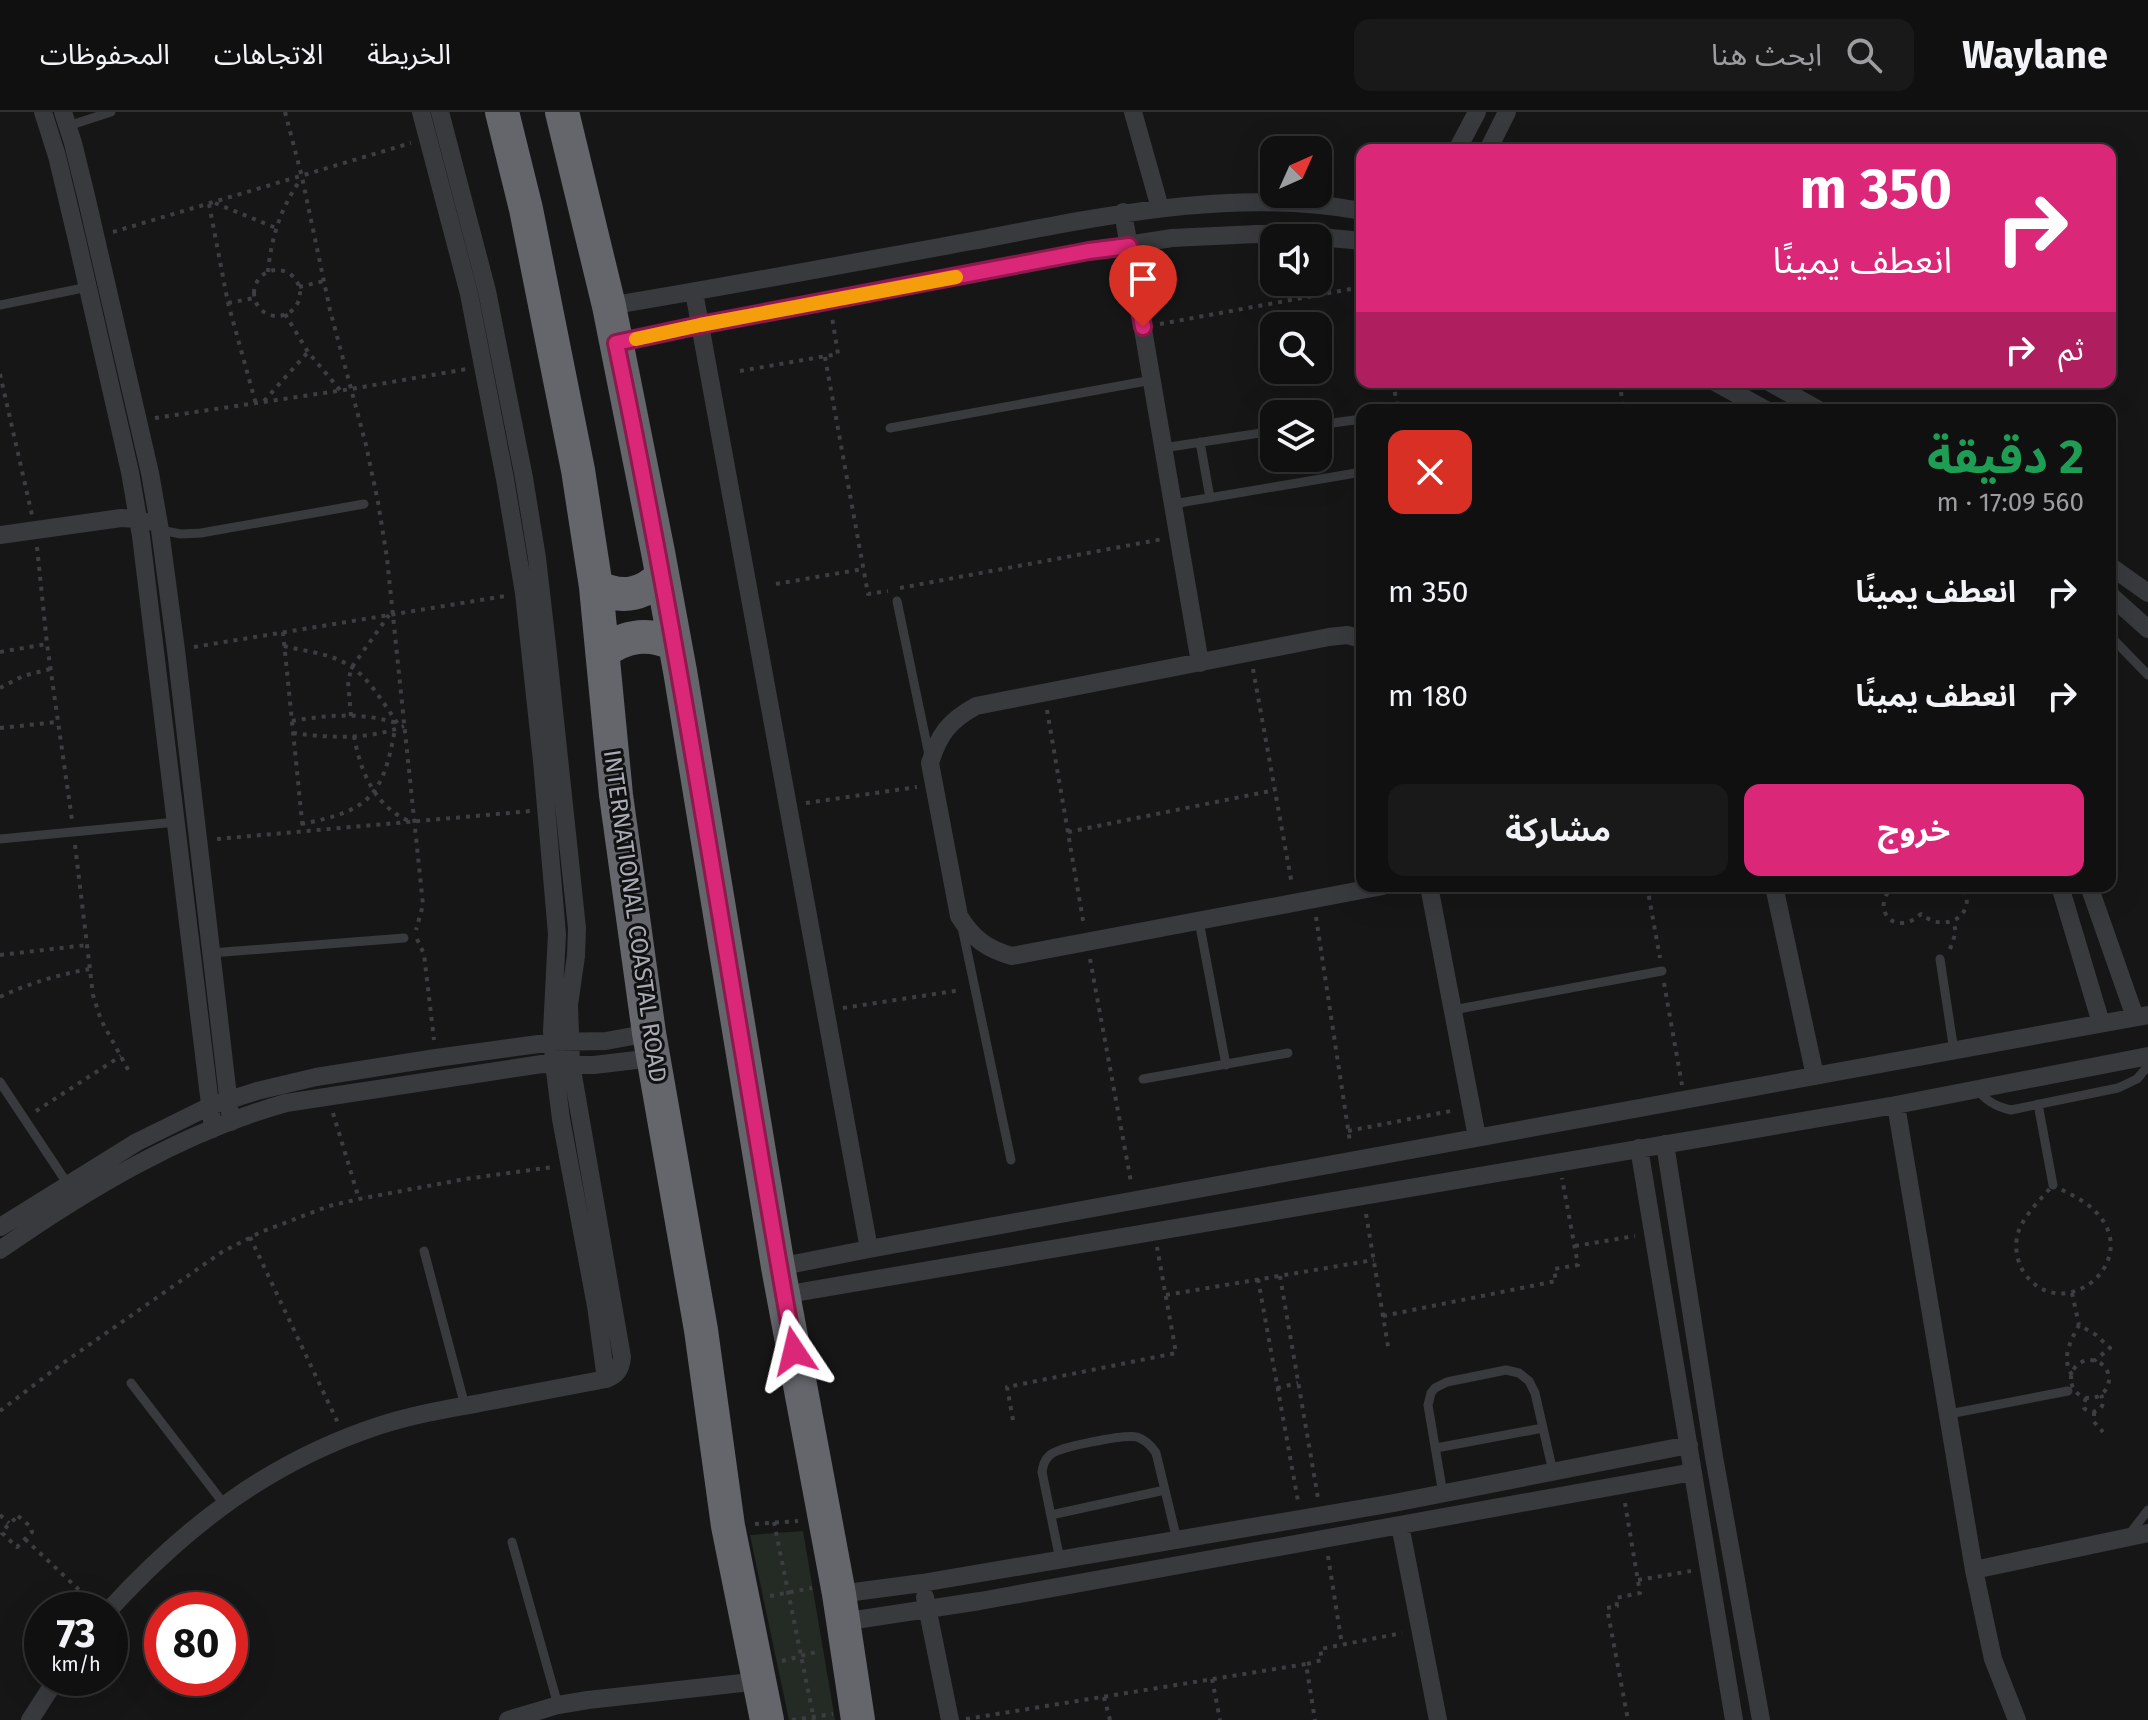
<!DOCTYPE html>
<html lang="ar">
<head>
<meta charset="utf-8">
<style>
	:root { --surface:#101011; --page:#19191a; --text:#f1f3f6; --muted:#9c9d9f; --line:#303031; --accent:#db2777 }
	body { margin:0; font-family:"Fira Sans","Noto Sans Arabic",sans-serif; background:var(--page); color:var(--text); direction:rtl; height:100vh; display:flex; flex-direction:column; font-size:30px; white-space:nowrap }
	* { box-sizing:border-box; margin:0 }
	p { font-size:26px; color:var(--muted) }
	.icon { flex:none; width:44px; height:44px; fill:none; stroke:currentColor; stroke-width:2; stroke-linecap:round; stroke-linejoin:round }
	.map { position:relative; flex:1; overflow:hidden; direction:ltr }
	.side { position:absolute; left:1356px; top:292px; width:760px; height:488px; display:flex; flex-direction:column; background:var(--surface); border-radius:16px; box-shadow:0 8px 32px #0002,0 0 0 2px var(--line); direction:rtl }
	.side>* { flex:none }
	.hud { position:absolute; left:1356px; top:32px; width:760px; height:244px; border-radius:16px; box-shadow:0 8px 32px #0002,0 0 0 2px var(--line); direction:rtl; background:#db2777; color:#fff; overflow:hidden }
	.needle { width:52px; rotate:45deg }
	.controls { position:absolute; left:1260px; top:24px; display:grid; gap:16px }
	.controls a { display:grid; place-items:center; width:72px; height:72px; border-radius:16px; background:var(--surface); box-shadow:0 8px 32px #0002,0 0 0 2px var(--line); font-size:40px }
	.speed { position:absolute; left:24px; top:1480px; display:flex; gap:16px; font-size:40px; font-weight:700; text-align:center }
	.speed>* { display:grid; place-content:center; width:104px; height:104px; border-radius:50%; background:var(--surface); box-shadow:0 8px 32px #0002,0 0 0 2px var(--line); line-height:1 }
	.speed small { font-size:20px; font-weight:400 }
	.speed .limit { border:12px solid #d22; background:#fff; color:#111 }
	.pin { position:absolute; display:grid; place-items:center; width:68px; height:68px; color:#fff; margin:-82px -34px; border-radius:50% 50% 50% 0; rotate:-45deg; box-shadow:0 0 8px #0007 }
	.pin .icon { rotate:45deg }
	.me { position:absolute; width:88px; margin:-44px; rotate:350deg; stroke-linejoin:round; filter:drop-shadow(0 0 6px #0008) }
	.turn { display:flex; align-items:center; gap:28px; height:168px; padding:0 32px; font-size:36px }
	.turn .icon { width:104px; height:104px; stroke-width:2.5 }
	.turn b { display:block; font-size:56px; line-height:68px }
	.then { display:flex; align-items:center; height:76px; padding:0 32px; background:#0003; gap:16px; font-size:30px }
	.round { display:grid; place-items:center; flex:none; width:84px; height:84px; border-radius:16px; background:var(--page) }
	.summary { display:flex; align-items:center; justify-content:space-between; height:136px; padding:0 32px }
	h1 { font-size:48px; font-weight:700; line-height:60px; color:#1e9e55 }
	.button { display:flex; gap:16px; margin-top:auto; padding:16px 32px }
	.button a { flex:1; height:92px; border-radius:16px; background:var(--accent); color:#fff; font-size:32px; font-weight:700; line-height:92px; text-align:center }
	.button a+a { background:var(--page); color:var(--text) }
	ul { padding:0; list-style:none }
	li { display:flex; align-items:center; gap:24px; height:104px; padding:0 32px }
	li div { flex:1 }
	li b { display:block; font-size:30px }
	li em { font-style:normal }
	header { display:flex; align-items:center; gap:48px; box-sizing:border-box; height:112px; padding:0 40px; background:var(--surface); border-bottom:2px solid var(--line) }
	header strong { font-size:38px }
	nav { display:flex; gap:44px; margin-inline-start:auto; font-size:28px }
	.search { width:560px; height:72px; background:var(--page); display:flex; align-items:center; gap:20px; box-sizing:border-box; padding:0 28px; border-radius:16px; color:var(--muted); font-size:30px }
	.map>svg:first-child { display:block }
	.green { fill:#242b25 }
	.lines { fill:none; stroke-linecap:round; stroke-linejoin:round }
	.path { stroke:#3d3e42; stroke-width:4; stroke-dasharray:4 6; stroke-linecap:butt }
	.lane { stroke:#393a3d; stroke-width:9 }
	.street { stroke:#393a3d; stroke-width:18 }
	.highway { stroke:#64666c; stroke-width:34 }
	.route-casing { stroke:#8e194d; stroke-width:20 }
	.route { stroke:#db2777; stroke-width:14 }
	.slow { stroke:#f59e0b; stroke-width:14 }
	.labels { text-anchor:middle; stroke-width:6; stroke-linejoin:round; paint-order:stroke }
	.street-label { font-size:24px; fill:#a9acb5; stroke:#111112 }
</style>
</head>
<body>
<header>
<strong>Waylane</strong>
<div class="search"><svg class="icon" aria-label="search" viewBox="0 0 24 24"><circle cx="10" cy="10" r="6"/><path d="M15 15l6 6"/></svg>ابحث هنا</div>
<nav><a>الخريطة</a><a>الاتجاهات</a><a>المحفوظات</a></nav>
</header>
<div class="map">
<svg width="2148" height="1608" viewBox="0 0 2148 1608">
	<rect width="100%" height="100%" fill="#161617"/>
	<path class="green" d="M 803,1419 L 835,1608 L 789,1608 L 750,1423 Z"/>
	<g class="lines">
		<path class="path" d="M 285,0 L 302,65 L 330,198 L 366,333 L 378,390 L 387,446 L 423,793 L 416,818
			M 215,91 L 276,116
			M 209,92 L 228,191 L 256,292
			M 113,120 L 411,31
			M254 181a23 23 0 1 1 46 0a23 23 0 1 1-46 0Z
			M 268,160 C 271,126 281,95 301,67
			M 299,175 L 324,169
			M 228,191 L 254,186
			M 285,202 L 308,240 L 340,278
			M 1160,212 L 1362,175
			M 825,245 L 868,482 L 888,479
			M 740,259 L 838,242 L 832,205
			M 0,262 L 32,403
			M 1393,270 L 1398,298
			M 1620,270 L 1623,298
			M 264,289 L 308,240
			M 155,306 L 351,277 L 467,257
			M 37,435 L 47,532 L 72,708
			M 776,472 L 863,457
			M 900,476 L 1163,427
			M 283,520 L 303,719
			M 284,534 C 304,539 327,541 345,551 C 368,563 383,591 398,612
			M 194,535 L 505,484
			M 0,540 L 47,532
			M 1253,557 L 1292,773
			M 0,576 L 23,564 L 50,557
			M 1047,598 L 1084,814
			M 351,604 L 348,569 L 352,555 L 389,503
			M 292,609 C 325,603 363,600 396,611
			M 0,616 L 57,610
			M 293,621 C 329,626 369,628 404,614
			M 354,624 C 360,658 374,694 409,709
			M 806,691 L 917,675
			M 301,712 C 370,699 383,684 395,617
			M 1068,720 L 1275,678
			M 217,727 L 531,699
			M 75,733 L 93,883 L 101,908 L 130,961
			M 1647,774 L 1660,846
			M 1895,774 C 1877,785 1881,812 1903,811 C 1910,811 1916,806 1921,802 C 1945,822 1978,804 1963,774
			M 1906,774 L 1916,777 L 1923,774
			M 1316,805 L 1350,1030
			M 417,827 L 424,842 L 434,928
			M 1950,837 L 1956,820 L 1953,809
			M 0,843 L 87,833
			M 1090,847 L 1131,1070
			M 1664,871 L 1682,973
			M 0,885 C 29,871 58,863 89,857
			M 843,896 L 961,878
			M 36,999 L 121,944
			M 333,1001 L 359,1087
			M 1348,1019 L 1456,998
			M 2053,1073 C 2067,1081 2083,1087 2095,1099 C 2146,1150 2060,1217 2023,1159 C 2016,1147 2014,1131 2019,1118 C 2026,1101 2041,1087 2053,1073 Z
			M 1366,1102 L 1389,1240
			M 250,1125 L 338,1311
			M 1575,1134 L 1635,1124
			M 1280,1164 L 1318,1386
			M 1258,1167 L 1298,1389
			M 2072,1181 L 2079,1213
			M 1166,1183 L 1374,1148
			M 1383,1204 L 1556,1169 L 1554,1157 L 1578,1153 L 1562,1066
			M2071 1267a19 19 0 1 1 38 0a19 19 0 1 1-38 0Z
			M 2072,1263 C 2061,1246 2070,1230 2079,1213 L 2096,1223 L 2110,1236 L 2094,1249
			M 1277,1276 L 1298,1271
			M 2086,1286 L 2083,1293 L 2084,1296 C 2094,1305 2108,1296 2101,1283
			M 0,1299 L 59,1254 L 222,1140 L 261,1120 L 329,1094 L 359,1087 L 465,1067 L 553,1055
			M 2094,1300 L 2094,1310 L 2103,1320
			M 1013,1308 L 1007,1275 L 1176,1241 L 1157,1135
			M 1625,1391 L 1640,1481 L 1616,1486 L 1617,1494 L 1607,1496 L 1628,1608
			M 0,1403 L 9,1411
			M 18,1404 L 31,1415 L 32,1420 L 17,1435 L 2,1421 L 2,1419 Z
			M 774,1410 L 814,1608
			M 755,1412 L 798,1409
			M 25,1427 L 93,1491
			M 1328,1444 L 1342,1533
			M 1638,1468 L 1691,1459
			M 770,1484 L 812,1476
			M 782,1549 L 820,1539
			M 1307,1552 L 1322,1548 L 1320,1537 L 1402,1521
			M 1212,1567 L 1220,1608
			M 1104,1585 L 1110,1608
			M 966,1607 L 1306,1552 L 1315,1608
			M 792,1608 L 833,1602"/>
		<path class="lane" d="M 68,14 L 111,0
			M 0,193 L 88,175
			M 1318,313 L 1362,307
			M 890,316 L 1152,268
			M 1200,330 L 1210,386
			M 1163,336 L 1274,319
			M 1173,392 L 1362,360
			M 160,418 L 181,422 L 201,421 L 364,392
			M 897,489 L 929,643
			M 2110,524 L 2148,563
			M 0,727 L 176,710
			M 1199,809 L 1226,953
			M 962,815 L 1011,1048
			M 211,841 L 404,826
			M 1940,847 L 1954,939
			M 1453,898 L 1662,859
			M 1143,967 L 1288,941
			M 0,970 L 69,1074
			M 1977,977 C 1986,989 1996,995 2011,998 L 2118,976 L 2137,967 L 2148,954
			M 2038,992 L 2053,1073
			M 424,1139 L 465,1294
			M 131,1271 L 224,1392
			M 1949,1302 L 2068,1279
			M 1436,1336 L 1543,1316
			M 1443,1382 L 1428,1293 L 1431,1281 L 1435,1276 L 1447,1270 L 1506,1258 L 1519,1261 L 1529,1269 L 1535,1281 L 1553,1360
			M 1051,1403 L 1165,1378
			M 2128,1424 L 2148,1398
			M 512,1430 L 558,1593
			M 1060,1448 L 1042,1360 C 1043,1354 1044,1348 1050,1343 C 1058,1335 1125,1322 1137,1325 C 1146,1328 1151,1333 1156,1341 L 1177,1428"/>
		<path class="street" d="M 43,0 L 57,44 L 77,128 L 130,360 L 141,424 L 213,1017
			M 63,0 L 73,31 L 87,88 L 150,361 L 160,418 L 176,538 L 231,1010
			M 421,0 L 469,182 L 505,367 L 524,481 L 542,649 L 557,822 L 552,919 L 554,951 L 561,1007 L 596,1194 L 606,1267
			M 1133,0 L 1160,96
			M 1457,38 L 1477,0
			M 1488,38 L 1507,0
			M 1123,100 L 1200,551
			M 694,180 L 869,1137
			M 609,194 C 730,174 851,151 972,129 C 1100,105 1231,75 1362,99
			M 616,231 L 700,213 L 1089,139 L 1172,126 L 1257,122 L 1300,123 L 1362,129
			M 1715,270 L 1766,298
			M 1769,270 L 1819,298
			M 0,423 L 121,406 L 138,407 L 147,410
			M 2110,454 L 2148,481
			M 2110,483 L 2148,517
			M 1362,527 L 1347,523 L 1329,525 L 976,594 C 949,609 939,622 930,651 L 959,804 C 973,827 987,837 1012,844 L 1383,774
			M 1429,774 L 1477,1025
			M 1774,774 L 1815,964
			M 2060,774 L 2101,911
			M 2089,774 L 2135,905
			M 1896,993 L 1974,1458 L 1993,1547 L 2017,1608
			M 1665,1032 L 1714,1345 L 1761,1608
			M 1639,1036 L 1734,1608
			M 0,1115 L 137,1030 L 210,994 L 257,979 L 316,965 L 436,946 L 553,930 L 606,929 L 649,921
			M 0,1138 C 87,1077 183,1020 286,991 L 542,952 L 594,953 L 653,946
			M 778,1155 L 869,1137 L 2148,903
			M 783,1183 L 1896,993 L 2148,944
			M 1400,1413 L 1438,1608
			M 1974,1458 L 2148,1421
			M 839,1482 L 922,1471 L 1394,1391 L 1689,1333
			M 925,1485 L 950,1608
			M 109,1498 C 186,1414 269,1350 378,1314 C 411,1303 446,1297 480,1291 C 522,1283 564,1275 606,1267 C 617,1263 621,1257 622,1245 L 571,952 L 569,893 L 576,844 L 577,816 L 547,533 L 537,446 L 524,366 L 487,179 L 440,0
			M 842,1510 L 980,1489 L 1693,1360
			M 30,1608 L 57,1566
			M 508,1608 L 558,1593 L 588,1588 L 760,1569"/>
		<path class="highway" d="M 502,0 L 526,97 L 578,358 L 596,475 L 616,683 L 649,921 L 701,1218 L 728,1414 L 767,1608
			M 562,0 L 609,194 L 658,440 L 680,559 L 778,1155 L 839,1482 L 858,1608
			M 596,475 C 622,487 642,484 662,464
			M 603,540 C 626,523 648,520 675,532"/>
	</g>
	<g class="lines">
		<defs>
			<path id="route" d="M 794,1239 C 734,903 686,565 616,231 L 700,213 L 1089,139 L 1129,134 L 1143,215"/>
		</defs>
		<use href="#route" class="route-casing"/>
		<use href="#route" class="route"/>
		<path class="slow" d="M 636,227 L 700,213 L 956,165"/>
	</g>
	<g class="labels">
		<g class="street-label">
			<text transform="translate(635 804) rotate(82)" y="8">INTERNATIONAL COASTAL ROAD</text>
		</g>
	</g>
</svg>
<div class="controls">
<a><svg class="needle" viewBox="-14 -14 28 28"><path d="M0-13l5 13h-10z" fill="#e53935"/><path d="M0 13l5-13h-10z" fill="#9c9d9f"/></svg></a>
<a><svg class="icon" aria-label="sound" viewBox="0 0 24 24"><path d="M4 9h4l5-4v14l-5-4H4zM17 9q2 3 0 6"/></svg></a>
<a><svg class="icon" aria-label="search" viewBox="0 0 24 24"><circle cx="10" cy="10" r="6"/><path d="M15 15l6 6"/></svg></a>
<a><svg class="icon" aria-label="layers" viewBox="0 0 24 24"><path d="M12 4l9 5-9 5-9-5zM3 14l9 5 9-5"/></svg></a>
</div>
<div class="speed"><div>73<small>km/h</small></div><div class="limit">80</div></div>
<div class="pin" style="left:1143px;top:215px;background:#d93025"><svg class="icon" aria-label="arrive" viewBox="0 0 24 24"><path d="M6 21V4h12l-3 4 3 4H6"/></svg></div>
<svg class="me" style="left:794px;top:1239px" viewBox="-20 -20 40 40"><path d="M0-17L14 15 0 8-14 15z" fill="#db2777" stroke="#fff" stroke-width="4"/></svg>
<div class="hud">
<div class="turn"><svg class="icon" aria-label="right" viewBox="0 0 24 24"><path d="M7 20v-9h11M14 6l5 5-5 5"/></svg><div><b>350 m</b>انعطف يمينًا</div></div>
<div class="then">ثم<svg class="icon" aria-label="right" viewBox="0 0 24 24"><path d="M7 20v-9h11M14 6l5 5-5 5"/></svg></div>
</div>
<section class="side">
<div class="summary"><div><h1>2 دقيقة</h1><p>560 m · 17:09</p></div><a class="round" style="background:#d93025;color:#fff"><svg class="icon" aria-label="close" viewBox="0 0 24 24"><path d="M6 6l12 12M18 6L6 18"/></svg></a></div>
<ul>
<li><svg class="icon" aria-label="right" viewBox="0 0 24 24"><path d="M7 20v-9h11M14 6l5 5-5 5"/></svg><div><b>انعطف يمينًا</b></div><em>350 m</em></li>
<li><svg class="icon" aria-label="right" viewBox="0 0 24 24"><path d="M7 20v-9h11M14 6l5 5-5 5"/></svg><div><b>انعطف يمينًا</b></div><em>180 m</em></li>
</ul>
<div class="button"><a>خروج</a><a>مشاركة</a></div>
</section>
</div>
</body>
</html>
